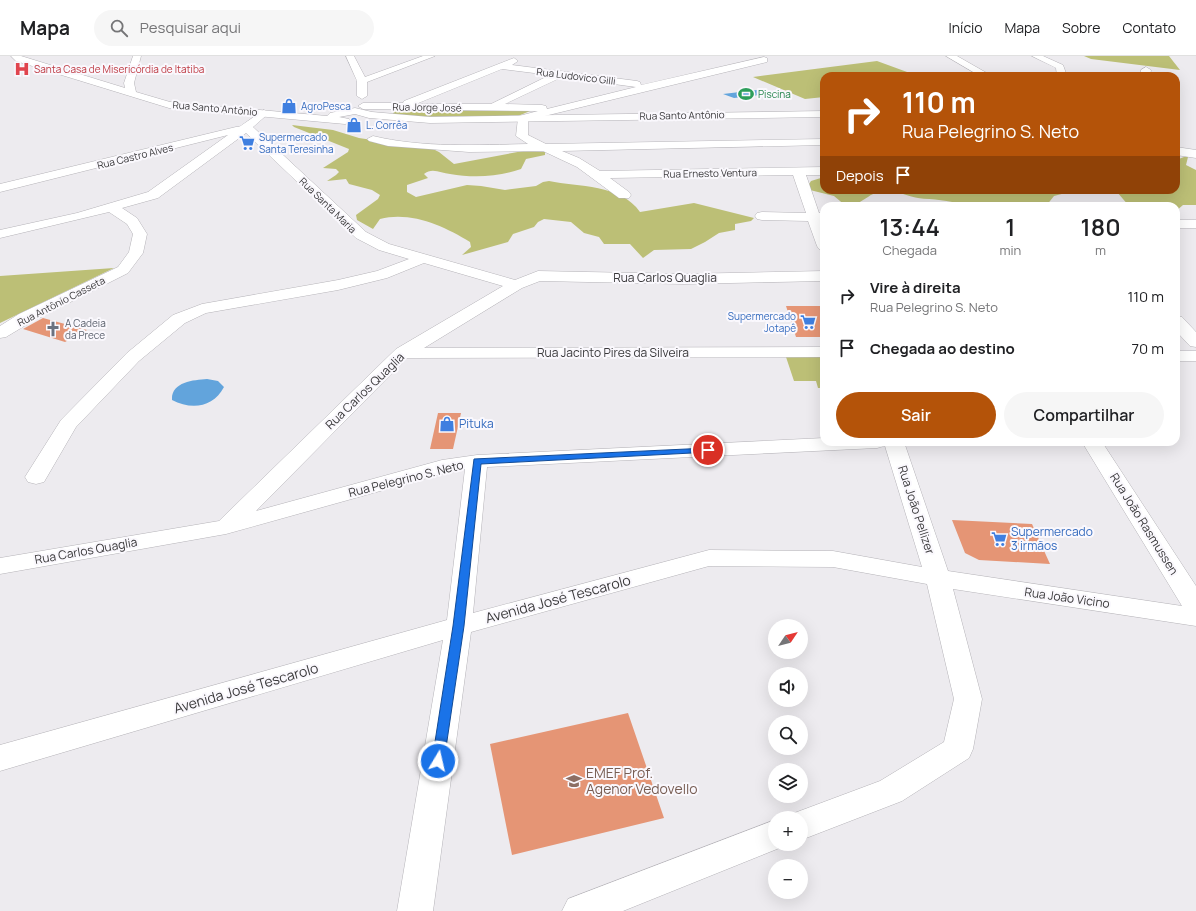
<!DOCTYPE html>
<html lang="pt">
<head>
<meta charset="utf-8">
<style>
	:root { --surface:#fff; --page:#f6f6f6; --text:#202124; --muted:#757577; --line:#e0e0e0; --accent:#b45309 }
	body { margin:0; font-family:Manrope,sans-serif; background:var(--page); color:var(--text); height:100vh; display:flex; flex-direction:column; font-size:15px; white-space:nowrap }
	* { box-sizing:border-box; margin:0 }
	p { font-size:13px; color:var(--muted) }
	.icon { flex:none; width:22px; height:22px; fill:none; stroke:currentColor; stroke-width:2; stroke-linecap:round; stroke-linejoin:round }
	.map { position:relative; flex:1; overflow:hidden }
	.sheet { position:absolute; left:820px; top:146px; width:360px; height:244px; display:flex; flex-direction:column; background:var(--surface); border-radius:12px; box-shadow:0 4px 16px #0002 }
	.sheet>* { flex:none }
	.guide { position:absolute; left:820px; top:16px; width:360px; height:122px; border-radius:12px; box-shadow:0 4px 16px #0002; background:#b45309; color:#fff; overflow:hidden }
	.needle { width:26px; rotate:55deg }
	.fabs { position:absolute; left:768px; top:563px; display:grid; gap:8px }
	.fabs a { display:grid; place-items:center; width:40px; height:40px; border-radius:50%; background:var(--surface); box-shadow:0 4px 16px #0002; font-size:20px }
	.pin { position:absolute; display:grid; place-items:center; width:34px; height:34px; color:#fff; margin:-17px; border:2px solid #fff; border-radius:50%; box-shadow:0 1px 4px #0007 }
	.me { position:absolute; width:44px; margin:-22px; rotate:9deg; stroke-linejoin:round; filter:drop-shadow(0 0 3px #0008) }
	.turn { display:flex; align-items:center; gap:14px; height:84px; padding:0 16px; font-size:18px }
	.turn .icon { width:52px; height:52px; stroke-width:2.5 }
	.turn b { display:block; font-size:28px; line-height:34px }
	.then { display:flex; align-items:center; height:38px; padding:0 16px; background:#0003; gap:8px; font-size:15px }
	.eta { display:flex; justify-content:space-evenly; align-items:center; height:68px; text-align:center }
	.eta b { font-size:24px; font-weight:600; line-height:28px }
	.cta { display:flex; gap:8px; margin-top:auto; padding:8px 16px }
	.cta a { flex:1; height:46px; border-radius:24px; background:var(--accent); color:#fff; font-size:16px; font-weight:600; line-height:46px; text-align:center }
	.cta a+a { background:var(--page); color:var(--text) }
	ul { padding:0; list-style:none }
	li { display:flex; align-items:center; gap:12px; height:52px; padding:0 16px }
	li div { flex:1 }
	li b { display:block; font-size:15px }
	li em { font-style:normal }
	header { display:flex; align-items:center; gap:24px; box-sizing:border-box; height:56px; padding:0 20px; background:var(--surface); border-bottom:1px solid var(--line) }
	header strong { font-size:19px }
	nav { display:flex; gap:22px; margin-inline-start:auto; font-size:14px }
	.search { width:280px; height:36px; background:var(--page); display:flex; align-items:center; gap:10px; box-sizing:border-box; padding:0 14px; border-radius:22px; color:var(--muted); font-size:15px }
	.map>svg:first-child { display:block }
	.green { fill:#bcbf76 }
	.water { fill:#62a4dc }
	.building { fill:#e59575 }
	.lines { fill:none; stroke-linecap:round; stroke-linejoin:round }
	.minor-casing { stroke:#b5b3b8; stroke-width:1 }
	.major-casing { stroke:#b5b3b8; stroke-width:1 }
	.minor { fill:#fff; fill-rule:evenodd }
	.major { fill:#fff; fill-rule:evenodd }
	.route { fill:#1a73e8; stroke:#114b97 }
	.labels { text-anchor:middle; stroke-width:4; stroke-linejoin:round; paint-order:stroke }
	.far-health-label { font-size:10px; fill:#be3a42; stroke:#faf8fd; text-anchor:start }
	.far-street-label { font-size:10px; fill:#3a393b; stroke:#faf8fd }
	.far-leisure-label { font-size:10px; fill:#27864d; stroke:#faf8fd; text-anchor:start }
	.far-shop-label { font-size:10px; fill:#366cbe; stroke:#faf8fd; text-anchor:start }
	.far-worship-label { font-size:10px; fill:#5b616d; stroke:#faf8fd; text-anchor:start }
	.street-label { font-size:12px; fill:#3a393b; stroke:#faf8fd }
	.shop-label { font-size:12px; fill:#366cbe; stroke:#faf8fd; text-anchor:start }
	.near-street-label { font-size:14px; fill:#3a393b; stroke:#faf8fd }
	.near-education-label { font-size:14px; fill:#785e54; stroke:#faf8fd; text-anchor:start }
</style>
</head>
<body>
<header>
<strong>Mapa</strong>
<div class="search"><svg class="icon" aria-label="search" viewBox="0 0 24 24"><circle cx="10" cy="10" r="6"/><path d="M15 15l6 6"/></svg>Pesquisar aqui</div>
<nav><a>Início</a><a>Mapa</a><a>Sobre</a><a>Contato</a></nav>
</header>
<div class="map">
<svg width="1196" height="855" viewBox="0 0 1196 855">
	<rect width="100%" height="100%" fill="#edebef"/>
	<path class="green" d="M 1084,0 L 1169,0 L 1180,14 L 1091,3 Z
		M 877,5 L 918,20 L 824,20 L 824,41 L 805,43 L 753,21 Z
		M 395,54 L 530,55 L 518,60 L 391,61 Z
		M 292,69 L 333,74 L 359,82 L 433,93 L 439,96 L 454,108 L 523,95 L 545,96 L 545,99 L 526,103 L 521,113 C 499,121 473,122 450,118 C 441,117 432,111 424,118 L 428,122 L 407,129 L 407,136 L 416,141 L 467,129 L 481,130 L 505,134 L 536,130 L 543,126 L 549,125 C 578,131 621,128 640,156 L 694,147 L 754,162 L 751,165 L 735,168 L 735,174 L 719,177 L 705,186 L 691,193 L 654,194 L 643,202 L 630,188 L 604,188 L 599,181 L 584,177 L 571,166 L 544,163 L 538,166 L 534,171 L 513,178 L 508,186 L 462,199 L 471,191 L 470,186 C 444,170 411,155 380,163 L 373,173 L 357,164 L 356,159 L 378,143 L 380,139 L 372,134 L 349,128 L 346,123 L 327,125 L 336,119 L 339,116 L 336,113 L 323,112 L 348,96 L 349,93 L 294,71 Z
		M 1184,101 L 1188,101 L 1186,109 L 1196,114 L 1196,149 L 1183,149 L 1176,155 L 1176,150 L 1129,150 L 1117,136 C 1107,133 1099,138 1090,134 L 1176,134 L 1176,104 Z
		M 824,121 L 824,134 L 1077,134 L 1054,140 L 1046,150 L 963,150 C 949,143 933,144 918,142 C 907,140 893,133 882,135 C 868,137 861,150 846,150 L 834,140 L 806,133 L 811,125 Z
		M 114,212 L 0,267 L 0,220 Z
		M 786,301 L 824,301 L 824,332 L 818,332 L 816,325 L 794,325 Z"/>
	<path class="water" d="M 757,34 L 768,38 L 734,42 L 723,38 Z
		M 207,323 L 218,325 L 224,331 C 213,352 191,354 172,344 C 171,326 193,324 207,323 Z"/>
	<path class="building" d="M 786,250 L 824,250 L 824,281 L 796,281 Z
		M 43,262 L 87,274 L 65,286 L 23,273 Z
		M 438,357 L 461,357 L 453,393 L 430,393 Z
		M 952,464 L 1032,468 L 1050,508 L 979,504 L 965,497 Z
		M 628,657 L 664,762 L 512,799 L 490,688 Z"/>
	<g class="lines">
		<defs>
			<path id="minor" d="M 346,0 L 354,0 L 365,21 L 423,0 L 435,0 L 367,26 L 367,40 L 362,43 L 357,40 L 357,25 Z
				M 946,0 L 957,0 L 992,20 L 980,20 Z
				M 1032,0 L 1043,0 L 1063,9 L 1067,20 L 1057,20 L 1056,12 Z
				M 764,1 L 767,2 L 767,6 L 528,64 L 528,79 L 546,88 L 824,83 L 824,89 L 562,95 L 579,102 L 600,115 L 824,111 L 824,119 L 806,119 L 819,157 L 824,157 L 824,165 L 822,165 L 824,170 L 824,194 L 819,193 L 817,190 L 808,165 L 762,164 L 757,163 L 755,160 L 757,157 L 762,156 L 806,157 L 793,119 L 610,122 L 629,136 L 631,139 L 629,142 L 619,142 L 577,111 L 543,95 L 469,96 L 388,90 L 369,85 L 367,83 L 373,80 C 422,92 478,89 528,88 L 516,80 L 518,62 L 519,60 L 538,55 L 363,53 L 358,50 L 363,47 L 403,47 L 404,45 L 514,2 L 518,5 L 512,9 L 637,25 L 640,26 L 641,29 ZM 502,13 L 550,19 L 491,48 L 416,48 ZM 562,21 L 636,31 L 547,53 L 546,50 L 542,49 L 505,48 Z
				M 1146,11 L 1151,14 L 1150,20 L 1140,20 L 1141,14 Z
				M 264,54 L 269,57 L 253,71 L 366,176 L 389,188 L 515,224 L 538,215 L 684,218 L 824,215 L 824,225 L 684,228 L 540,225 L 522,232 L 424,292 L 824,291 L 824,301 L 407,302 L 256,455 L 442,404 L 477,399 L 824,382 L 824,386 L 904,386 L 948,515 L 1182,550 L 1082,386 L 1102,386 L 1196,530 L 1196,570 L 953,533 L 982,643 L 973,693 L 969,702 L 902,745 L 801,784 L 801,762 L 788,762 L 789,759 L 880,725 L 944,686 L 954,643 L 927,528 L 833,511 L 709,510 L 471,576 L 433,855 L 397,855 L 443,584 L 0,715 L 0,689 L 447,564 L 465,413 L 452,415 L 226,478 L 0,518 L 0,502 L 219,465 L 396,293 L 503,230 L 424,207 L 387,222 L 338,234 L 206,257 L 185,267 L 139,305 L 76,371 L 44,426 L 36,428 L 28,426 L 25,421 L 61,364 L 127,297 L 173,259 L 202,248 L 338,224 L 377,215 L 409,203 L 379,194 L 356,182 L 246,77 L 158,142 L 122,152 L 137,162 L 147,178 L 143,197 L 128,217 L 31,266 L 6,281 L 0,282 L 0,270 L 19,258 L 118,211 L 129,196 L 133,178 L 127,168 L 109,156 L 0,182 L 0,174 L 77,157 L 148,136 L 228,79 L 0,136 L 0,128 L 236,71 L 239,71 ZM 885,390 L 922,511 L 833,495 L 709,494 L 473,557 L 487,411 L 877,392 Z
				M 1176,164 L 1196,164 L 1196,172 L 1176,172 Z
				M 1176,260 L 1182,261 L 1196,276 L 1196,291 L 1190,290 L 1176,275 Z
				M 1176,295 L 1196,295 L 1196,305 L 1176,305 Z
				M 775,764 L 775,788 L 787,788 L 787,789 L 623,855 L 562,855 L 568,843 Z"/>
			<path id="major" d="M 11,0 L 21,0 L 125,32 L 124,27 L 133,0 L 141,0 L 134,27 L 136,36 L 170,46 L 327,60 L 330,57 L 355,52 L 372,56 L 430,61 L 824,55 L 824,61 L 430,67 L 369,62 L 355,58 L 339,61 L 349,63 L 350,65 L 349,67 L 345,68 L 169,52 L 16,5 Z
				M 1176,91 L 1196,94 L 1196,102 L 1176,99 Z"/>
		</defs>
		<use href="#minor" class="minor-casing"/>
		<use href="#major" class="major-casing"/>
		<use href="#minor" class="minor"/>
		<use href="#major" class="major"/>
	</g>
	<path class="route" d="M 708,392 L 711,392 L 711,396 L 481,408 L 464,570 L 444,705 L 443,709 L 438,711 L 434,709 L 432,705 L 453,570 L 474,403 Z"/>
	<defs>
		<symbol id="hospital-bare" viewBox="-9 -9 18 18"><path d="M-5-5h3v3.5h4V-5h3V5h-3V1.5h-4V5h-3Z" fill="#e0444e" stroke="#faf8fd" stroke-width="2.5" paint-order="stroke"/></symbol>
		<symbol id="stadium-bare" viewBox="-9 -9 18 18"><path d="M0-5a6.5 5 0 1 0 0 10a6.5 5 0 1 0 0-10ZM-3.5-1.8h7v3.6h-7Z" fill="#2e9e5b" stroke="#faf8fd" stroke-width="2.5" paint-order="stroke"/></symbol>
		<symbol id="shop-bare" viewBox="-9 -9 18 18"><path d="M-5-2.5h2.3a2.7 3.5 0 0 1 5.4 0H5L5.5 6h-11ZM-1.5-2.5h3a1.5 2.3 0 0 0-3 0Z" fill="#3f7fe0" stroke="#faf8fd" stroke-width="2.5" paint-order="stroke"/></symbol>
		<symbol id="supermarket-bare" viewBox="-9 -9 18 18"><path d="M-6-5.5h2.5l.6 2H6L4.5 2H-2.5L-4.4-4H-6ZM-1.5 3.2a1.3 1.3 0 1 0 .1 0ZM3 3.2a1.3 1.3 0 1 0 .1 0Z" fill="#3f7fe0" stroke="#faf8fd" stroke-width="2.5" paint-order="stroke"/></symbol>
		<symbol id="church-bare" viewBox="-9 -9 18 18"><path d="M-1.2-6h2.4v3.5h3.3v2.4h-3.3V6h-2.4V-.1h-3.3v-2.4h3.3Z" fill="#6b7280" stroke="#faf8fd" stroke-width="2.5" paint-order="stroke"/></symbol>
		<symbol id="school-bare" viewBox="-9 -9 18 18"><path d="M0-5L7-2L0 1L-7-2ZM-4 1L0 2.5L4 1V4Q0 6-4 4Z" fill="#8d6e63" stroke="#faf8fd" stroke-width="2.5" paint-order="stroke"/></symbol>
	</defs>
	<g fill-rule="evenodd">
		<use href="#hospital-bare" x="11" y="2" width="22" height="22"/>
		<use href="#stadium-bare" x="735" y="27" width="22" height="22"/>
		<use href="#shop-bare" x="278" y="39" width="22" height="22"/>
		<use href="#shop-bare" x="343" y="58" width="22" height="22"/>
		<use href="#supermarket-bare" x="236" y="76" width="22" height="22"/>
		<use href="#supermarket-bare" x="797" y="255" width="22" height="22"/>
		<use href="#church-bare" x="42" y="262" width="22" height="22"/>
		<use href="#shop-bare" x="436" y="357" width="22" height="22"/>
		<use href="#supermarket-bare" x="988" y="472" width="22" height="22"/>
		<use href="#school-bare" x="563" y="714" width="22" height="22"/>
	</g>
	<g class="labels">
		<g class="far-health-label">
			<text x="34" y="17">Santa Casa de Misericórdia de Itatiba</text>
		</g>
		<g class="far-street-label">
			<text transform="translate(576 20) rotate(7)" y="4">Rua Ludovico Gilli</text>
			<text transform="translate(427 51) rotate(1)" y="4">Rua Jorge José</text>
			<text transform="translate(215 52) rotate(5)" y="4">Rua Santo Antônio</text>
			<text transform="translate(682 59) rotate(-1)" y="4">Rua Santo Antônio</text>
			<text transform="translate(135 100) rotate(-14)" y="4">Rua Castro Alves</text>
			<text transform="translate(710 117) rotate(-1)" y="4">Rua Ernesto Ventura</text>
			<text transform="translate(328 149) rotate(44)" y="4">Rua Santa Maria</text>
			<text transform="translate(61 245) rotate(-27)" y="4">Rua Antônio Casseta</text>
		</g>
		<g class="far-leisure-label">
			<text x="758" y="42">Piscina</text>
		</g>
		<g class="far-shop-label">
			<text x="301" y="54">AgroPesca</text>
			<text x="366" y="73">L. Corrêa</text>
			<text x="259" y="85">Supermercado<tspan x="259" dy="12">Santa Teresinha</tspan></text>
			<text x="796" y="264" text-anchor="end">Supermercado<tspan x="796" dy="12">Jotapê</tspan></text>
		</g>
		<g class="far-worship-label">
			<text x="65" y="271">A Cadeia<tspan x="65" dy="12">da Prece</tspan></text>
		</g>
		<g class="street-label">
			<text x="665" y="226">Rua Carlos Quaglia</text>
			<text x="613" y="301">Rua Jacinto Pires da Silveira</text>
			<text transform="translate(365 335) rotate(-44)" y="4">Rua Carlos Quaglia</text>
			<text transform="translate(406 423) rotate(-14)" y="4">Rua Pelegrino S. Neto</text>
			<text transform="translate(916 454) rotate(72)" y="4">Rua João Pellizer</text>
			<text transform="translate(1144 468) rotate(58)" y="4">Rua João Rasmussen</text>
			<text transform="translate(86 495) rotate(-10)" y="4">Rua Carlos Quaglia</text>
			<text transform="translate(1067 542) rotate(8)" y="4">Rua João Vicino</text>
		</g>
		<g class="shop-label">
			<text x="459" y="372">Pituka</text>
			<text x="1011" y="480">Supermercado<tspan x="1011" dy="14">3 irmãos</tspan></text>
		</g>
		<g class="near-street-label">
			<text transform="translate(558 543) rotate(-15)" y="5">Avenida José Tescarolo</text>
			<text transform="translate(246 632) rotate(-16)" y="5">Avenida José Tescarolo</text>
		</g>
		<g class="near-education-label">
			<text x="586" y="722">EMEF Prof.<tspan x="586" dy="16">Agenor Vedovello</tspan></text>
		</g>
	</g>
</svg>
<div class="fabs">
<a><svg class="needle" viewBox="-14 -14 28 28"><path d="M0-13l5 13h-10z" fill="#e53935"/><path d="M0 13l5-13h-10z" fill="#757577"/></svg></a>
<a><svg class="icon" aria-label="sound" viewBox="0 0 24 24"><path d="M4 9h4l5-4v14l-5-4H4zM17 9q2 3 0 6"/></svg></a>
<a><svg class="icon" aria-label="search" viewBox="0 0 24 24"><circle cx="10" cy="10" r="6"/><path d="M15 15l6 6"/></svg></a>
<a><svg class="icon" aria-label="layers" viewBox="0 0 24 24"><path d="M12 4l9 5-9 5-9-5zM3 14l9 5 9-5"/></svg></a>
<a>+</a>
<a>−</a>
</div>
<div class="pin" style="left:708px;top:394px;background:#d93025"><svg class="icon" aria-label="arrive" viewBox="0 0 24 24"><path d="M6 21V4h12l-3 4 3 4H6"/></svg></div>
<svg class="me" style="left:438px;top:705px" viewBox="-20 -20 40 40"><circle r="17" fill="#1a73e8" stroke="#fff" stroke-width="3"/><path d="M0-11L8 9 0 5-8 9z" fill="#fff"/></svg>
<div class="guide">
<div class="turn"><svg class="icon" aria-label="right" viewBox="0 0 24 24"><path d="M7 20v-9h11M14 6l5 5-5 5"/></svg><div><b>110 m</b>Rua Pelegrino S. Neto</div></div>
<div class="then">Depois<svg class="icon" aria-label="arrive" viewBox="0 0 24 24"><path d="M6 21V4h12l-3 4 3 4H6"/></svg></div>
</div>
<section class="sheet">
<div class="eta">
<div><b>13:44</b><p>Chegada</p></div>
<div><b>1</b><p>min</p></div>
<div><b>180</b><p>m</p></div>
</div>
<ul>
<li><svg class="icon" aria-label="right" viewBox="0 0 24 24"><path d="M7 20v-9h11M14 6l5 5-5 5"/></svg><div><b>Vire à direita</b><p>Rua Pelegrino S. Neto</p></div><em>110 m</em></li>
<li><svg class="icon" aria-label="arrive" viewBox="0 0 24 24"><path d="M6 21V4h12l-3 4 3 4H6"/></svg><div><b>Chegada ao destino</b></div><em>70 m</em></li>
</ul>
<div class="cta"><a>Sair</a><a>Compartilhar</a></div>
</section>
</div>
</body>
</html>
